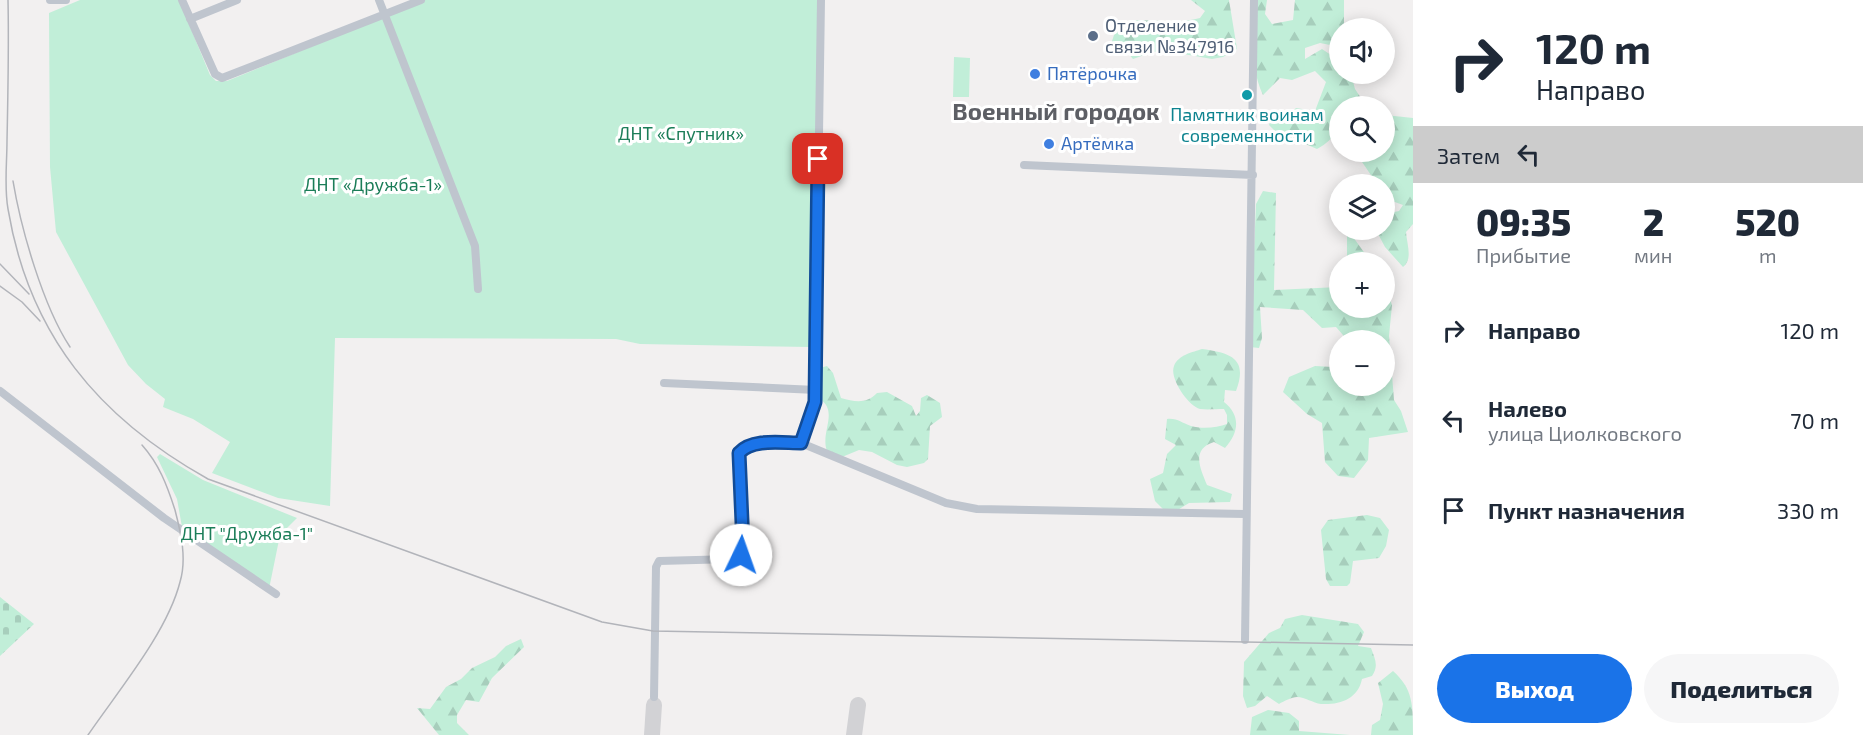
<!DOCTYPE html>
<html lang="ru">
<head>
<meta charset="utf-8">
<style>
	:root { --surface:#fff; --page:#f6f6f7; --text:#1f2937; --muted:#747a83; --accent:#1a73e8 }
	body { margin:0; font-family:"Exo 2",sans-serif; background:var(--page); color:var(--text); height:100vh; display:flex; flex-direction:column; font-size:22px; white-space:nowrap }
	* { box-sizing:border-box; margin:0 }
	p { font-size:20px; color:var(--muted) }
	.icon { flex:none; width:33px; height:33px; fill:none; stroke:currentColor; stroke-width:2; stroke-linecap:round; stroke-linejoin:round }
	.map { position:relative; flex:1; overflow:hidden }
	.side { display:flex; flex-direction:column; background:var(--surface); width:450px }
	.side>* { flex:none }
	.banner { background:#fff; color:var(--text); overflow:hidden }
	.fabs { position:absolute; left:1329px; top:18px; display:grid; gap:12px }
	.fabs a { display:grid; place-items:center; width:66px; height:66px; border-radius:50%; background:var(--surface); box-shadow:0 3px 15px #0003; font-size:30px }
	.pin { position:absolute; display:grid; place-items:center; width:51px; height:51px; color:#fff; margin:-26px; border-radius:12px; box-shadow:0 3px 9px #0006 }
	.me { position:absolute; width:66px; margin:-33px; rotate:3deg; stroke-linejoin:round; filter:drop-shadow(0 0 4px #0008) }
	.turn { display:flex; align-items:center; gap:21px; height:126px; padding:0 24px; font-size:27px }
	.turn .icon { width:78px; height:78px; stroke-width:2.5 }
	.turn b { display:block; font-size:42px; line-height:51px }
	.then { display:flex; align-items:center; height:57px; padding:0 24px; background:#0003; gap:12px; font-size:22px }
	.eta { display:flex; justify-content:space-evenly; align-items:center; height:102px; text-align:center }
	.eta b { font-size:36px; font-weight:800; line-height:42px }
	.button { display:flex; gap:12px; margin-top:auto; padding:12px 24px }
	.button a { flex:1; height:69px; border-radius:36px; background:var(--accent); color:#fff; font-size:24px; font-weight:800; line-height:69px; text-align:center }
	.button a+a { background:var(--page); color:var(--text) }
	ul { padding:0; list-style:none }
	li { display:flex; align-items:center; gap:18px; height:90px; padding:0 24px }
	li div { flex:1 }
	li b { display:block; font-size:22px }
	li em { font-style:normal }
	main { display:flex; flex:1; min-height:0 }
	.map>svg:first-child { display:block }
	.green { fill:#c1eed8 }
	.forest { fill:url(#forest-firs) }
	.cemetery { fill:url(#cemetery-stones) }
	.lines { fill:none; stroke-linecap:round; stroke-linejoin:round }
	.taxiway { stroke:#d2d2d5; stroke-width:16 }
	.minor { stroke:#bfc5ce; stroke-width:8 }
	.rail { stroke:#b2b4ba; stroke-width:1.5 }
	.route-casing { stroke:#114b97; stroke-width:15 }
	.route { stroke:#1a73e8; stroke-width:10 }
	.service-dot { fill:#5c6f8a; stroke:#fff; stroke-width:2 }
	.shop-dot { fill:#3f7fe0; stroke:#fff; stroke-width:2 }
	.culture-dot { fill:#0f9aa8; stroke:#fff; stroke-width:2 }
	.labels { text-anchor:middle; stroke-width:6; stroke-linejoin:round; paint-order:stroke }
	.service-label { font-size:18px; fill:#4e5e75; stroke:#fff; text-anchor:start }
	.shop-label { font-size:18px; fill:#366cbe; stroke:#fff; text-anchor:start }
	.culture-label { font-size:18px; fill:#0d838f; stroke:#fff }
	.park-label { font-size:18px; fill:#1b7d58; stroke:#fff }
	.district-label { font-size:24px; font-weight:bold; fill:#5d5f65; stroke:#fff }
</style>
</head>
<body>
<main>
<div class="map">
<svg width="1413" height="735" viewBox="0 0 1413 735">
	<defs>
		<pattern id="forest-firs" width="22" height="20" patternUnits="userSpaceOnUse" patternTransform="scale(1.5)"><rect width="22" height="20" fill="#c1eed8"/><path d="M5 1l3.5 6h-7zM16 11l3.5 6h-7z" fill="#a7cebc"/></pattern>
		<pattern id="cemetery-stones" width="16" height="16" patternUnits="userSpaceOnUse" patternTransform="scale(1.5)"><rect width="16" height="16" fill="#c1eed8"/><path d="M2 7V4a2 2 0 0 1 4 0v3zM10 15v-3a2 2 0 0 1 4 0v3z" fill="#a7cebc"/></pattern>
	</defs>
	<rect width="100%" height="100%" fill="#f2f0f0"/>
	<path class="green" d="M 80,0 L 179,0 L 210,75 L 216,81 L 227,81 L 425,0 L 819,0 L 811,347 L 640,344 L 616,339 L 335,338 L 330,506 L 278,498 L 212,473 L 230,442 L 193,419 L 163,407 L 165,399 L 146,384 L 128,365 L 56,232 L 50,167 L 49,13 Z
		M 954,57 L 970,58 L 969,97 L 953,97 Z
		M 160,454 L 203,480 L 297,518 L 280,535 L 269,589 L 182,527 L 177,499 L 157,457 Z"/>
	<path class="forest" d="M 1191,0 L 1229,0 L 1237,49 L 1223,57 L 1212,59 L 1166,51 L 1153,52 L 1133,59 L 1128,53 L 1114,51 L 1112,41 L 1118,23 C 1145,16 1173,26 1200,18 L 1205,11 Z
		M 1254,0 L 1267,0 L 1265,14 L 1272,24 L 1293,20 L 1295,0 L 1344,0 L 1344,28 L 1340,28 L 1339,42 L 1335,46 L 1320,43 L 1305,48 L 1305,59 L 1322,49 L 1337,59 L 1340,74 L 1351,74 L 1355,89 L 1365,104 L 1364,106 L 1340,106 C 1339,128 1337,138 1317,149 L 1275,131 L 1269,125 L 1273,114 L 1284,119 L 1296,108 L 1315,111 L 1326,82 L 1315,71 L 1292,80 L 1280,78 L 1263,95 C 1249,66 1254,31 1254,0 Z
		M 1385,115 L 1413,118 L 1413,224 L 1406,232 C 1407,245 1413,259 1403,267 L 1385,247 L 1376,230 L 1384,230 L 1385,214 L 1399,211 L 1403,205 L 1392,201 L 1385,203 L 1384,184 L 1377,184 L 1360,159 L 1362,152 L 1384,152 Z
		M 1263,191 L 1276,193 L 1274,290 L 1339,287 L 1340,308 L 1384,308 L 1385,287 L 1392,305 L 1389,336 L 1394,400 L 1401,411 L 1408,432 L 1369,438 L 1368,460 L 1354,478 L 1338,476 L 1325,462 L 1322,423 L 1307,414 L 1283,392 L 1289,377 L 1315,366 L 1333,367 L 1339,362 L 1340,386 L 1384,386 L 1384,340 L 1343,340 L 1343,335 L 1336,327 L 1322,328 L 1303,310 L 1260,307 L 1262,338 L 1259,348 L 1250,347 L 1256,204 Z
		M 1347,230 L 1348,230 L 1371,262 L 1347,262 Z
		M 1202,349 C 1232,353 1248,359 1236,391 L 1225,390 L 1224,402 C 1241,415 1239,433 1225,448 L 1214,442 C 1191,449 1200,468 1207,485 L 1232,494 L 1230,502 L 1189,503 L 1176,511 L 1165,511 L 1155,501 L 1150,479 L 1163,473 L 1167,454 L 1176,445 L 1165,439 L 1167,419 C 1178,418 1181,423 1191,426 C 1201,429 1217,428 1227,424 L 1227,415 L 1224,409 C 1217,409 1207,410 1200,409 C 1188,406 1169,378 1174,366 C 1178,355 1193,352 1202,349 Z
		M 827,366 L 833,373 L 841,398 C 855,402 867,404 877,393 L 887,392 L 912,406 L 916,416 L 920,411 L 921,398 L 927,395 L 940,403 L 942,417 L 930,426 L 928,459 L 924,463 L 907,467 L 897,465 L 872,452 L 859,450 L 842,457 L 827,451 C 820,432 839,412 820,399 L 820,368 Z
		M 1367,515 L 1380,518 L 1389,530 L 1386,546 L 1379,558 L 1353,561 L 1350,583 L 1347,586 L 1330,586 L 1326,579 L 1321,530 L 1328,520 Z
		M 1302,615 L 1358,624 L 1364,632 L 1358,646 L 1371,648 C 1375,659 1379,666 1372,676 L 1362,679 C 1358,699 1340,705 1321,704 C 1313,703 1305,697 1297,697 C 1292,697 1284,701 1279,704 L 1267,696 L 1255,706 L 1247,708 L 1243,696 L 1244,662 L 1269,633 L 1280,628 L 1285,619 Z
		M 521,639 L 524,647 L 492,678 L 479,702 L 466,700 L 457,715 L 457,723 L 469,735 L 439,735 L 417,708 L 430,709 L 446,687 L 461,679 L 472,668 L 495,657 L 506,646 Z
		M 1393,671 C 1413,689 1413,704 1413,735 L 1371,735 L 1372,725 L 1380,720 L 1383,704 L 1378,683 Z
		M 1268,710 L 1289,713 L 1299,721 L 1299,731 L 1350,735 L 1250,735 L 1252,717 Z"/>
	<path class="cemetery" d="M 0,597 L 34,624 L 0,656 Z"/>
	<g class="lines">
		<path class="taxiway" d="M 652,735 L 654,705
			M 854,735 L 858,705"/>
		<path class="minor" d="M 50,0 L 66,0
			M 182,0 L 215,74 L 222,78 L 421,0
			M 379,0 L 475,246 L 478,289
			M 190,19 L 237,0
			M 1024,165 L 1253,175
			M 664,383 L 816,390
			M 0,391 L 164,518 L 276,594
			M 801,443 L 815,402 L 821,0
			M 1245,640 L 1254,0
			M 654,697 L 656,567 L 659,561 L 733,559 L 741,555 L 743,545 L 739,453 L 744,447 L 756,444 L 801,443 L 946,503 L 977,509 L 1245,514"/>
		<path class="rail" d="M 8,0 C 9,47 8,94 7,141 C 7,163 4,187 8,209 C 29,335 99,418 208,479 L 602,622 L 653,631 L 1413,645
			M 13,181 C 21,229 43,306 70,347
			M 0,264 L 29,294
			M 0,286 L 22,302 L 40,321
			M 88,735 C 118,691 167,633 180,582 C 187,559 181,533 175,510 C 167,485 159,464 142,445"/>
	</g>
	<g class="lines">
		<defs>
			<path id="route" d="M 741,555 L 743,545 L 739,453 C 752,438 782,443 801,443 L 815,402 L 818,159"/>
		</defs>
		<use href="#route" class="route-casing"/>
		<use href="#route" class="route"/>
	</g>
	<circle class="service-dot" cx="1093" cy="36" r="6"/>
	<g class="shop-dot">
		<circle cx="1035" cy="74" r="6"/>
		<circle cx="1049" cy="144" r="6"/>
	</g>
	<circle class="culture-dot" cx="1247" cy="95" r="6"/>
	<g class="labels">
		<g class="service-label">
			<text x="1105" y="32">Отделение<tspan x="1105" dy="21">связи №347916</tspan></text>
		</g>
		<g class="shop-label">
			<text x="1047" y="80">Пятёрочка</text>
			<text x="1061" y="150">Артёмка</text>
		</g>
		<g class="culture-label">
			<text x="1247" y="121">Памятник воинам<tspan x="1247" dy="21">современности</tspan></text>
		</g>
		<g class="park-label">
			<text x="681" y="140">ДНТ «Спутник»</text>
			<text x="373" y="191">ДНТ «Дружба-1»</text>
			<text x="247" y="540">ДНТ "Дружба-1"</text>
		</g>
		<g class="district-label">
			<text x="1056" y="120">Военный городок</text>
		</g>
	</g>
</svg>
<div class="fabs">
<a><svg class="icon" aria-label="sound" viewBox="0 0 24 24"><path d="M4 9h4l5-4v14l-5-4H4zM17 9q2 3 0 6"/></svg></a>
<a><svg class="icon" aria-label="search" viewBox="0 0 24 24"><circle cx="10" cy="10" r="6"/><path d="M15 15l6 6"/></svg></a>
<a><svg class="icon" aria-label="layers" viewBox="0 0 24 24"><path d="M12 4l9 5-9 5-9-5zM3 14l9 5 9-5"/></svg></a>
<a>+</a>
<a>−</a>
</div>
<div class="pin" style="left:818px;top:159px;background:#d93025"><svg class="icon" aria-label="arrive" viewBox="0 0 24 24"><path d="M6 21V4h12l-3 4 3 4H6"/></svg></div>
<svg class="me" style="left:741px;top:555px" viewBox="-20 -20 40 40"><circle r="19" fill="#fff"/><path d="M0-13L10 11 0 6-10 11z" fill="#1a73e8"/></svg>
</div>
<section class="side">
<div class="banner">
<div class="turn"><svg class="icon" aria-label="right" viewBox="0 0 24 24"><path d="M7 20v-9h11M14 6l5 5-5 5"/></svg><div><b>120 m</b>Направо</div></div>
<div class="then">Затем<svg class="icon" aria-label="left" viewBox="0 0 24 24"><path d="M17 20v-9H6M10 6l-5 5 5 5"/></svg></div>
</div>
<div class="eta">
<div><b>09:35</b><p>Прибытие</p></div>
<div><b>2</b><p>мин</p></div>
<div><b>520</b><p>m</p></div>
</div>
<ul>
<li><svg class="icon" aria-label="right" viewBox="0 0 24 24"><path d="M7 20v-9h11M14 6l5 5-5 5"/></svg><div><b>Направо</b></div><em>120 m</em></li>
<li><svg class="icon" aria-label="left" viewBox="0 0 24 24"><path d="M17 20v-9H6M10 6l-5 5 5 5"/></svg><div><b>Налево</b><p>улица Циолковского</p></div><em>70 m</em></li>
<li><svg class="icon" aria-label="arrive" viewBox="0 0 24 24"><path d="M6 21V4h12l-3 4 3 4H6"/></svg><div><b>Пункт назначения</b></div><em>330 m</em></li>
</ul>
<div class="button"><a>Выход</a><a>Поделиться</a></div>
</section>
</main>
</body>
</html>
